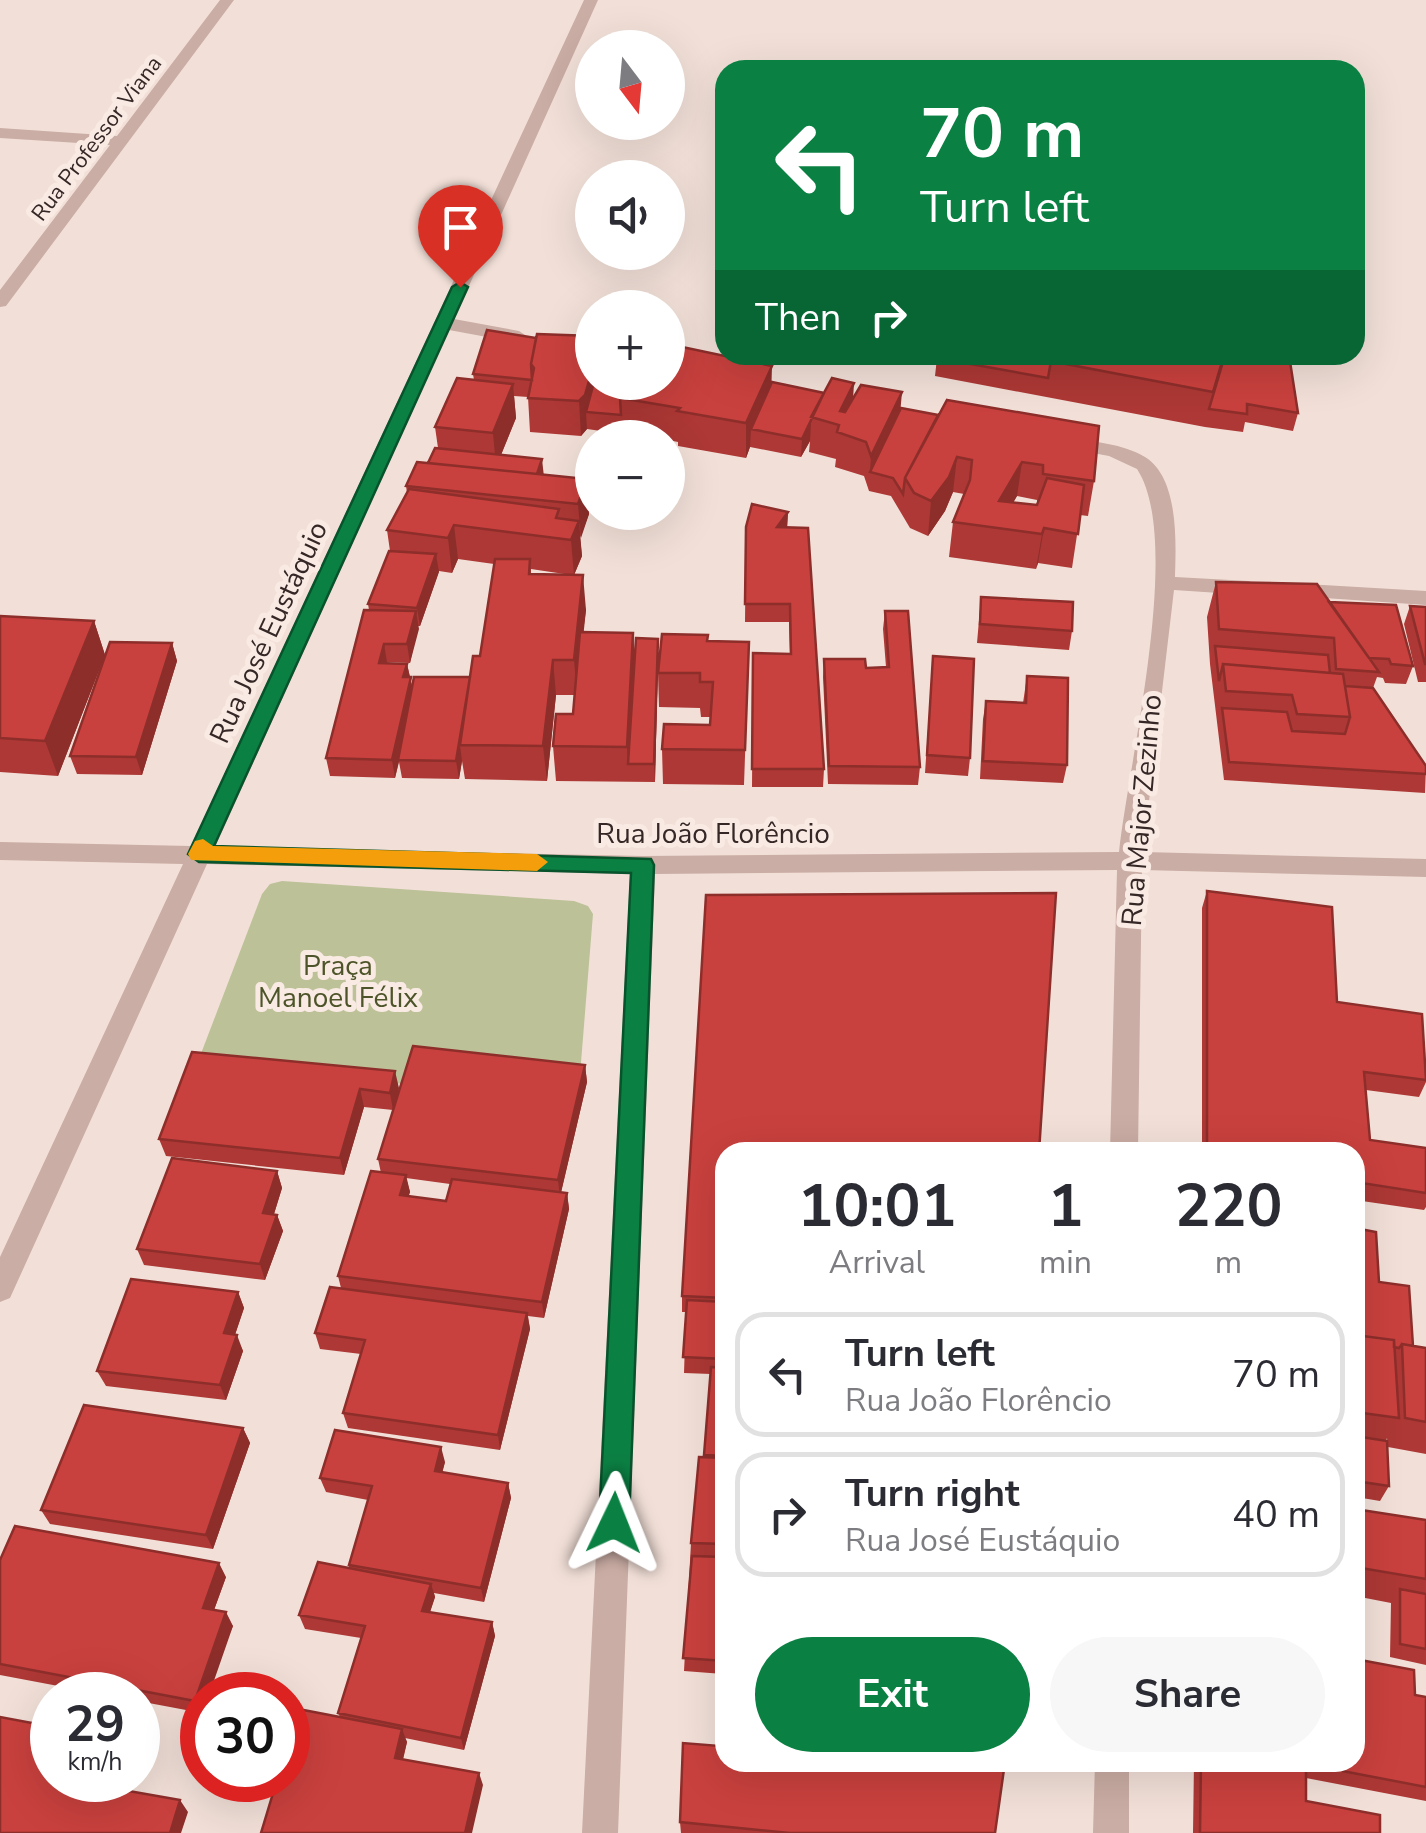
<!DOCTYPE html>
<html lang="en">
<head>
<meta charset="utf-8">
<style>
	:root { --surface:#fff; --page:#f7f7f7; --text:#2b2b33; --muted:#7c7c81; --line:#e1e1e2; --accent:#0b8043 }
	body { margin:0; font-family:"Nunito Sans",sans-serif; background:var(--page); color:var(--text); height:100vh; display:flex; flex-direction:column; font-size:38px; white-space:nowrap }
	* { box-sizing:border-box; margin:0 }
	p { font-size:32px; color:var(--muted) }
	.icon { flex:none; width:55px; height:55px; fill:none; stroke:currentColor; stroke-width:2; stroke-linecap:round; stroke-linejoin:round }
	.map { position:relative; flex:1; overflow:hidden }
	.side { position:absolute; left:715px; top:1142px; width:650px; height:630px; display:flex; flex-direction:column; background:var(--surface); border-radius:30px; box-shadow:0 10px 40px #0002 }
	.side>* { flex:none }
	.guide { position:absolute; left:715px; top:60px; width:650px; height:305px; border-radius:30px; box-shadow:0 10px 40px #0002; background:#0b8043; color:#fff; overflow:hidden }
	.needle { width:65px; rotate:164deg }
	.fabs { position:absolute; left:575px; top:30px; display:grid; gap:20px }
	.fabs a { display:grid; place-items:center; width:110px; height:110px; border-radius:50%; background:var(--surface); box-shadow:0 10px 40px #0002; font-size:50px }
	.speed { position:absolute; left:30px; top:1672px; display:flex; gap:20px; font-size:50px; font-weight:700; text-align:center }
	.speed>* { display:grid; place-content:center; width:130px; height:130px; border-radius:50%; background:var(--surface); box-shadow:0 10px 40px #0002; line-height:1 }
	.speed small { font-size:25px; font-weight:400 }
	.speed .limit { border:15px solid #d22; background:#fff; color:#111 }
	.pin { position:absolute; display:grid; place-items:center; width:85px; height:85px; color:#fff; margin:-102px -42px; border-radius:50% 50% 50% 0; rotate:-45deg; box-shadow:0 0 10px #0007 }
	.pin .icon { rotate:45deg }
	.me { position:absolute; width:110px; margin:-55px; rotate:2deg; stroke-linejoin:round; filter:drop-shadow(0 0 8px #0008) }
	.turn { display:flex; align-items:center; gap:35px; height:210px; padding:0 40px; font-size:45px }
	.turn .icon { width:130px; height:130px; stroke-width:2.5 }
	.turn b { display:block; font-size:70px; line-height:85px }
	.then { display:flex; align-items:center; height:95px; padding:0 40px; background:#0003; gap:20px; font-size:38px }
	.eta { display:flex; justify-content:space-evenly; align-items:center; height:170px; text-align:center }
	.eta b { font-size:60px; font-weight:700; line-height:70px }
	.button { display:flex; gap:20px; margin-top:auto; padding:20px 40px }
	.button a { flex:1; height:115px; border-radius:60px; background:var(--accent); color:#fff; font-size:40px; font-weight:700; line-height:115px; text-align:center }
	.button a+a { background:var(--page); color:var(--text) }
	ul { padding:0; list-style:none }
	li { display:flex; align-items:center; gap:30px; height:125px; margin:0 20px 15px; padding:0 20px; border:5px solid var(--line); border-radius:30px }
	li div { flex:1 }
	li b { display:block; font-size:38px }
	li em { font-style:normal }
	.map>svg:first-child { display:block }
	.green { fill:#bcc198 }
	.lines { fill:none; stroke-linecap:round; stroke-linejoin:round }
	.minor { fill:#caada4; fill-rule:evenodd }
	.wall { fill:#ad3835; fill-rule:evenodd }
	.shaded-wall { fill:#8d2e2b }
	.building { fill:#c9413e; stroke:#8d2e2b; stroke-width:2.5 }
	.route { fill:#0b8043; stroke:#07532c; stroke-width:2.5 }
	.slow { fill:#f59e0b }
	.labels { text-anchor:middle; stroke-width:10; stroke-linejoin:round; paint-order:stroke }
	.far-street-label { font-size:22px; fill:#352726; stroke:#f9ebe4 }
	.street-label { font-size:28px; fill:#352726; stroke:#f9ebe4 }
	.park-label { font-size:28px; fill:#4e5429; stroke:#f9ebe4 }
</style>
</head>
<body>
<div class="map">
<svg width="1426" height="1833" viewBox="0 0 1426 1833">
	<rect width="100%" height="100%" fill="#f2e0d8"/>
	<path class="green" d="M 282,881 L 574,901 L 588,906 L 593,914 L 580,1075 L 403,1084 L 197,1064 L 262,894 L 270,884 Z"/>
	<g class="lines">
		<path class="minor" d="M 220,0 L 234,0 L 6,306 L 0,307 L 0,290 L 110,145 L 0,138 L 0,128 L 117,136 Z
			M 584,0 L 598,0 L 454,319 L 519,331 L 528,337 L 519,343 L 449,330 L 215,847 L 643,856 L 1119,852 C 1128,764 1184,541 1137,469 L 1109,456 L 1060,447 L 1057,443 L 1067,437 C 1092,442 1122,443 1145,457 C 1179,478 1176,542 1175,577 L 1249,581 L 1260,588 L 1249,595 L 1174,590 L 1143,852 L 1426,859 L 1426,877 L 1142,870 L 1138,1152 L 1110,1152 L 1117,870 L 655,874 L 618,1833 L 582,1833 L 630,874 L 207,864 L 10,1298 L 0,1302 L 0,1257 L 183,864 L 0,860 L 0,842 L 191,846 Z
			M 1289,583 L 1426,591 L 1426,605 L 1281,595 L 1278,590 L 1281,585 Z
			M 1095,1762 L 1129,1762 L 1129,1833 L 1093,1833 Z"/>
	</g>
	<path class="wall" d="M 487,330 L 592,382 L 772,382 L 901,408 L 1094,481 L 1088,516 L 1080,515 L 1072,568 L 1038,563 L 1036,569 L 949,557 L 953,522 L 964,494 L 953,492 L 945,511 L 928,536 L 910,528 L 891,496 L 869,491 L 864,476 L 835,467 L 836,459 L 809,452 L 810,441 L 801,457 L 750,447 L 746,458 L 678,446 L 678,442 L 668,440 L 668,438 L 650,438 L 587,429 L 581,436 L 530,432 L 528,397 L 514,396 L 516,418 L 501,455 L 544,475 L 587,479 L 589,514 L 580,538 L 582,556 L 574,575 L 586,610 L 583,632 L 633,633 L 635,660 L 658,657 L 655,782 L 556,781 L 553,746 L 573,714 L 575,695 L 556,695 L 547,781 L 465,779 L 462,761 L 459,779 L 402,778 L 399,762 L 395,778 L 330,776 L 326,758 L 369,610 L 368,604 L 390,551 L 387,530 L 407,493 L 406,486 L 428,463 L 438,448 L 435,427 L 474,380 L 473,374 ZM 1017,496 L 1037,500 L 1037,505 L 1013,502 ZM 458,559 L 494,564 L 480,656 L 470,677 L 412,686 L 407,664 L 387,664 L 387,662 L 410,663 L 418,626 L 420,626 L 439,571 L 452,573 ZM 531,569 L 571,575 L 531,574 Z
		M 800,355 L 865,355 L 861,364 Z
		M 1225,355 L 1298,413 L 1293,431 L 1245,422 L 1243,432 L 1205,427 L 935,376 L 937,358 Z
		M 788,512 L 787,527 L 824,769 L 823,787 L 752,787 L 753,653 L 790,654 L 789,622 L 745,622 L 746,527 Z
		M 1216,582 L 1329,602 L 1413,666 L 1406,684 L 1385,683 L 1383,678 L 1377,677 L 1373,688 L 1426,766 L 1425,793 L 1224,780 L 1210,664 L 1207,617 Z
		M 981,597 L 1072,631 L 1069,650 L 977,643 Z
		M 1410,606 L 1426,607 L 1426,682 L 1418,682 L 1404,624 Z
		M 885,611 L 920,767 L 918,785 L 828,784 L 823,677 L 824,659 L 866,668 L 886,667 L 883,629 Z
		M 0,616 L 94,621 L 105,655 L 58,776 L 0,772 Z
		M 708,641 L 749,642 L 744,785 L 663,784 L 662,749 L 710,725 L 711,717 L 701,717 L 700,708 L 659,707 L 658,673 Z
		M 172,643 L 177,661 L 142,775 L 77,774 L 70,756 Z
		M 933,656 L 970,758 L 968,776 L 925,773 Z
		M 1027,676 L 1067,765 L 1063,783 L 980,779 L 983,719 L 986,701 L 1023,703 Z
		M 1207,891 L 1337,1002 L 1426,1068 L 1426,1082 L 1419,1097 L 1366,1090 L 1370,1140 L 1426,1148 L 1426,1207 L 1424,1210 L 1355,1200 L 1355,1152 L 1202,1152 L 1202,908 Z
		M 192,1052 L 399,1088 L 395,1104 L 585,1065 L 587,1082 L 561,1192 L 567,1193 L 569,1209 L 544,1318 L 528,1316 L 530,1329 L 500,1450 L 348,1428 L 343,1413 L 361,1354 L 320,1349 L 315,1333 L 341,1288 L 338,1276 L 381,1173 L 378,1159 L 393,1110 L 364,1107 L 344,1175 L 166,1156 L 159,1139 ZM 406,1178 L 450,1184 L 446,1201 L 408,1196 L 410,1192 Z
		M 725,1152 L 725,1762 L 995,1833 L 681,1833 L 680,1822 L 719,1746 L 723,1674 L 684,1671 L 691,1543 L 704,1457 L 711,1374 L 684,1373 L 686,1312 L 682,1312 L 682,1296 Z
		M 277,1171 L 282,1188 L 274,1214 L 277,1215 L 283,1231 L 265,1280 L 144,1265 L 137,1249 Z
		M 1355,1228 L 1379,1282 L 1413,1346 L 1426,1348 L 1426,1454 L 1388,1447 L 1387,1438 L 1386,1441 L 1389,1486 L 1380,1501 L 1356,1497 L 1356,1509 L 1426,1520 L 1426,1665 L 1390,1657 L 1391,1603 L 1355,1596 Z
		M 238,1292 L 244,1308 L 235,1335 L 243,1351 L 226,1400 L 106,1386 L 97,1371 Z
		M 243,1428 L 250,1443 L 213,1549 L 50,1524 L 41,1510 Z
		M 445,1462 L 442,1472 L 508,1483 L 511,1498 L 484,1602 L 434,1593 L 435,1597 L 430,1612 L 492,1622 L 495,1636 L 464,1750 L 405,1738 L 407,1742 L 403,1760 L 483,1785 L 276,1783 L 260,1781 L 288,1780 L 340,1717 L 338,1713 L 361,1638 L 305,1629 L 299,1615 L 349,1568 L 349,1565 L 368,1500 L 326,1492 L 320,1478 Z
		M 0,1560 L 226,1577 L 214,1610 L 233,1626 L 202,1695 L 202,1713 L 138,1701 L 138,1695 L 106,1695 L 0,1675 Z
		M 1415,1695 L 1426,1697 L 1426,1801 L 1306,1778 L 1306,1801 L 1380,1833 L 1193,1833 L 1194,1762 L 1355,1762 Z"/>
	<path class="shaded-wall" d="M 772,366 L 771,400 L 751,429 L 750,447 L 746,458 L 746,423 Z
		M 592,370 L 592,382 L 601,382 L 586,412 L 587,429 L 581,436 L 579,401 Z
		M 854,383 L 852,417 L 840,411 Z
		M 513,384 L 516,418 L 496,467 L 493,433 Z
		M 902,392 L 899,426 L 870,472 L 871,456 Z
		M 811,423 L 810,441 L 801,457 L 802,439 Z
		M 957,457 L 953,492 L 945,511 L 928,536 L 931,501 Z
		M 542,459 L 544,477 L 535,478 Z
		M 1022,462 L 1017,496 L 999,528 L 999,501 Z
		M 587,479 L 589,514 L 581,538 L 578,504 Z
		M 788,512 L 787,530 L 777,527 Z
		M 579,521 L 582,556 L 574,575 L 571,540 Z
		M 454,525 L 458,559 L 452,573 L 448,538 Z
		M 1044,528 L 1038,563 L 1036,569 L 1042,534 Z
		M 436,554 L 439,572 L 420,626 L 417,608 Z
		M 583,575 L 586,610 L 577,695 L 574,660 Z
		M 416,611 L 419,629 L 410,663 L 407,644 Z
		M 94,621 L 105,655 L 58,776 L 45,741 Z
		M 633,633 L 635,668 L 628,764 L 627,747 Z
		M 658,639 L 658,657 L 655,782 L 654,764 Z
		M 172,643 L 177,661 L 142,775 L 136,757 Z
		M 384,644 L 387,662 L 382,682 L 379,663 Z
		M 553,660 L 556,695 L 547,781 L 543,746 Z
		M 407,664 L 414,695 L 395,778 L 392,760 L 403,677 Z
		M 460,745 L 462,761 L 459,779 L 456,761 Z
		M 585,1065 L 587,1082 L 560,1197 L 558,1180 Z
		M 395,1071 L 399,1088 L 393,1110 L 390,1093 Z
		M 360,1089 L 364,1107 L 344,1175 L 340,1158 Z
		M 277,1171 L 282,1188 L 269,1230 L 263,1213 Z
		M 406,1175 L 410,1192 L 404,1211 L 400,1195 Z
		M 567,1193 L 569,1209 L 544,1318 L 542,1302 Z
		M 277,1215 L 283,1231 L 265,1280 L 260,1264 Z
		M 238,1292 L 244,1308 L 230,1349 L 224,1333 Z
		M 527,1313 L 530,1329 L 500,1450 L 498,1435 Z
		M 237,1335 L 243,1351 L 226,1400 L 220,1385 Z
		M 243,1428 L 250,1443 L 213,1549 L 206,1535 Z
		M 441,1447 L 445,1462 L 439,1486 L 435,1471 Z
		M 508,1483 L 511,1498 L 484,1602 L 481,1588 Z
		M 219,1563 L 226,1577 L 210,1621 L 203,1608 Z
		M 431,1584 L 435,1597 L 426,1624 L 422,1611 Z
		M 226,1612 L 233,1626 L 209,1695 L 202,1695 L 202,1713 L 195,1701 Z
		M 492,1622 L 495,1636 L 464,1750 L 461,1738 Z
		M 138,1716 L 142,1723 L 138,1734 Z
		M 402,1729 L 407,1742 L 400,1770 L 395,1758 Z
		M 479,1773 L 483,1785 L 472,1833 L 465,1833 Z
		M 108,1780 L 121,1780 L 115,1799 L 106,1787 Z
		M 180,1800 L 188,1812 L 181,1833 L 170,1833 Z"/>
	<path class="building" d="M 487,330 L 536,338 L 531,364 L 532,380 L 473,374 Z
		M 537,334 L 592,336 L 592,370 L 585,395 L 579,401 L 528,398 L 534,368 L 531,364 Z
		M 668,344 L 772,366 L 746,423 L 677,411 L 680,408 L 620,398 L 629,382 L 668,382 Z
		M 938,355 L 1052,355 L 1048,378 L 937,358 Z
		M 1052,355 L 1224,355 L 1213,392 L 1050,361 Z
		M 1225,355 L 1289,355 L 1298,413 L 1247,404 L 1247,414 L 1209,409 Z
		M 457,378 L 513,384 L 493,433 L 435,427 Z
		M 832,378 L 854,383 L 840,411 L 845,412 L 861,385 L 902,392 L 871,456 L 866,442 L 837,432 L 839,425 L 811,417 Z
		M 594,382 L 629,382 L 620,398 L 621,415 L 586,412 Z
		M 772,382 L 824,393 L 802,439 L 751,429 Z
		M 947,400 L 1099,426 L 1094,481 L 1043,474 L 1043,465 L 1022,462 L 999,501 L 1037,505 L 1047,478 L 1084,485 L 1078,534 L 1044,528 L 1042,534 L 953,522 L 970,480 L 972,460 L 957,457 L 949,477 L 931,501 L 914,493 L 905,478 Z
		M 901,408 L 938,415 L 905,478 L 903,494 L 893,478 L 870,472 Z
		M 435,448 L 542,459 L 537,474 L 428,463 Z
		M 417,462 L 587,479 L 578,504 L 406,486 Z
		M 409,489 L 559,509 L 556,518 L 579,521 L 571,540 L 454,525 L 448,538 L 387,530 Z
		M 752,504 L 788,512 L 777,527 L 808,528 L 824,769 L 752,769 L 753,653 L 791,654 L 790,604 L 745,604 L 746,527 Z
		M 389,551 L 436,554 L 417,608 L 368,604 Z
		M 495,559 L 530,559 L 529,574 L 583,575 L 574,660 L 553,660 L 543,746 L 460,745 L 473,656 L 480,656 Z
		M 1216,582 L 1317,584 L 1379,672 L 1336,669 L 1334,638 L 1219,629 Z
		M 981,597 L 1073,602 L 1072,631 L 980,624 Z
		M 1329,602 L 1396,605 L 1413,666 L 1391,664 L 1389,659 L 1369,658 Z
		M 1410,606 L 1426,607 L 1426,664 L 1425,664 Z
		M 364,610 L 416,611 L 407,644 L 384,644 L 379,663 L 407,664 L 403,677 L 411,677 L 392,760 L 326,758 Z
		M 885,611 L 908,611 L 920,767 L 829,766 L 824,659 L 865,659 L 866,668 L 889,667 Z
		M 0,616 L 94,621 L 45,741 L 0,738 Z
		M 580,632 L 633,633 L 627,747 L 553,746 L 556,714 L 573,714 Z
		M 662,634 L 708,635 L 707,641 L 749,642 L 745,750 L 662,749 L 664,724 L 710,725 L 713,682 L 700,682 L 700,673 L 658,673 Z
		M 636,638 L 658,639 L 654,764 L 628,764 Z
		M 110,642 L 172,643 L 136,757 L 70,756 Z
		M 1215,646 L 1328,655 L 1330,673 L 1223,664 L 1219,681 Z
		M 933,656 L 974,659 L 970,758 L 927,755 Z
		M 1223,664 L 1343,674 L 1350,717 L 1297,714 L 1292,695 L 1226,691 Z
		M 1027,676 L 1068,678 L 1067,765 L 983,761 L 986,701 L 1026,703 Z
		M 414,677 L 470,677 L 456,761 L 398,760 Z
		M 1345,686 L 1373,688 L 1426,766 L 1426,774 L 1229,762 L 1222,708 L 1287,712 L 1292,731 L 1345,734 L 1350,717 Z
		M 1207,891 L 1332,907 L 1337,1002 L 1422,1014 L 1426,1080 L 1364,1072 L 1370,1140 L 1426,1148 L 1426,1193 L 1355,1182 L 1355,1152 L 1207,1152 Z
		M 1056,893 L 1039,1152 L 725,1152 L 725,1298 L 682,1296 L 706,895 Z
		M 413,1046 L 585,1065 L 558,1180 L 378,1159 Z
		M 192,1052 L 395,1071 L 390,1093 L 360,1089 L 340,1158 L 159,1139 Z
		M 172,1158 L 277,1171 L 263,1213 L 277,1215 L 260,1264 L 137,1249 Z
		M 371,1171 L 406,1175 L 400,1195 L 446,1201 L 452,1179 L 567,1193 L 542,1302 L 338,1276 Z
		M 1355,1228 L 1376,1232 L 1379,1282 L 1409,1286 L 1413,1346 L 1402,1344 L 1399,1348 L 1394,1347 L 1394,1340 L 1355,1335 Z
		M 131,1279 L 238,1292 L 224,1333 L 237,1335 L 220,1385 L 97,1371 Z
		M 330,1287 L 527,1313 L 498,1435 L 343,1413 L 365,1340 L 315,1333 Z
		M 687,1300 L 725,1302 L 725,1359 L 683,1357 Z
		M 1355,1335 L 1394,1340 L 1399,1418 L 1355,1412 Z
		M 1402,1344 L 1426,1348 L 1426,1422 L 1405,1418 Z
		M 711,1367 L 725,1368 L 725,1456 L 704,1455 Z
		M 84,1405 L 243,1428 L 206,1535 L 41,1510 Z
		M 335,1430 L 441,1447 L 435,1471 L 508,1483 L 481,1588 L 349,1565 L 372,1486 L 320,1478 Z
		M 1355,1436 L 1387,1441 L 1389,1486 L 1355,1481 L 1356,1509 L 1355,1509 Z
		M 699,1457 L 725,1458 L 725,1544 L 691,1543 Z
		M 1355,1509 L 1426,1520 L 1426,1579 L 1355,1567 Z
		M 15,1526 L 219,1563 L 203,1608 L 226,1612 L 195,1701 L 0,1664 L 0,1560 Z
		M 692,1556 L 725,1557 L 725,1661 L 683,1658 Z
		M 318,1562 L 431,1584 L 422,1611 L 492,1622 L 461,1738 L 338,1713 L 365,1626 L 299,1615 Z
		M 1400,1589 L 1426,1594 L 1426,1649 L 1400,1644 Z
		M 1355,1659 L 1414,1670 L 1415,1695 L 1426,1697 L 1426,1787 L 1306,1764 L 1306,1801 L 1380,1815 L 1380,1833 L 1200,1833 L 1201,1762 L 1355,1762 Z
		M 723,1671 L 725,1671 L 725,1762 L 1005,1762 L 995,1833 L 790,1833 L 680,1822 L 683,1743 L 719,1746 Z
		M 288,1707 L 402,1729 L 395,1758 L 479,1773 L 465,1833 L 261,1833 L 277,1780 L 288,1780 Z
		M 52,1713 L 52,1780 L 108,1780 L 106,1787 L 180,1800 L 170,1833 L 0,1833 L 0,1717 L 48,1726 Z"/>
	<path class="route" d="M 460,282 L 468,287 L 214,846 L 651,859 L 654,865 L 629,1523 L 624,1533 L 614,1537 L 604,1533 L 599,1523 L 631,873 L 199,862 L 188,854 L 452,287 Z"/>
	<path class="slow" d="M 203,839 L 213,846 L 537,854 L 548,862 L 537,871 L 191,860 L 188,854 L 195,841 Z"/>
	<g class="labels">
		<g class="far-street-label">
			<text transform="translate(96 138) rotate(-53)" y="8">Rua Professor Viana</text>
		</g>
		<g class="street-label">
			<text transform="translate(268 632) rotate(-65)" y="10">Rua José Eustáquio</text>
			<text transform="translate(1141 810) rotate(-85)" y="10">Rua Major Zezinho</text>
			<text x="713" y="843">Rua João Florêncio</text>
		</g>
		<g class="park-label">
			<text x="338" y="975">Praça<tspan x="338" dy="32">Manoel Félix</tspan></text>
		</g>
	</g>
</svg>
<div class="fabs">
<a><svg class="needle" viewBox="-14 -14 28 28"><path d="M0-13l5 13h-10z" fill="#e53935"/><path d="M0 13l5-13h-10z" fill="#7c7c81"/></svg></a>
<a><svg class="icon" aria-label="sound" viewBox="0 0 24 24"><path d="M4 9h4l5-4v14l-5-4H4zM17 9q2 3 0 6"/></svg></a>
<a>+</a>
<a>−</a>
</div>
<div class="speed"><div>29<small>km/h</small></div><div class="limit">30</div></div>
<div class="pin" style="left:460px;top:287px;background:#d93025"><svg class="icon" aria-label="arrive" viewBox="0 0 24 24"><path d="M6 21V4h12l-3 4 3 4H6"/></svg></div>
<svg class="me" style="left:614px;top:1523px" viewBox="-20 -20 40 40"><path d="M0-17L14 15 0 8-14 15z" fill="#0b8043" stroke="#fff" stroke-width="4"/></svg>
<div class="guide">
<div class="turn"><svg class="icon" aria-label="left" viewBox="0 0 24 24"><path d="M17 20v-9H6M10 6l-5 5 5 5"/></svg><div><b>70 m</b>Turn left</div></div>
<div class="then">Then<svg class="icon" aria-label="right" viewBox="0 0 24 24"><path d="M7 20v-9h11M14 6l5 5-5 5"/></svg></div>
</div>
<section class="side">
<div class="eta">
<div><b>10:01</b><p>Arrival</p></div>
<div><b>1</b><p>min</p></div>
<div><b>220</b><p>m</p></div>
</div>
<ul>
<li><svg class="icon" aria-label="left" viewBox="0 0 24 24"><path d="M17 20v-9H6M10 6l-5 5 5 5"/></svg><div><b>Turn left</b><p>Rua João Florêncio</p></div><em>70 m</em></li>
<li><svg class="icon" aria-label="right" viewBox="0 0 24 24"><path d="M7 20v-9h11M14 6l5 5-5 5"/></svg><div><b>Turn right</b><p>Rua José Eustáquio</p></div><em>40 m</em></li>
</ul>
<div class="button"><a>Exit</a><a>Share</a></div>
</section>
</div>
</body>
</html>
